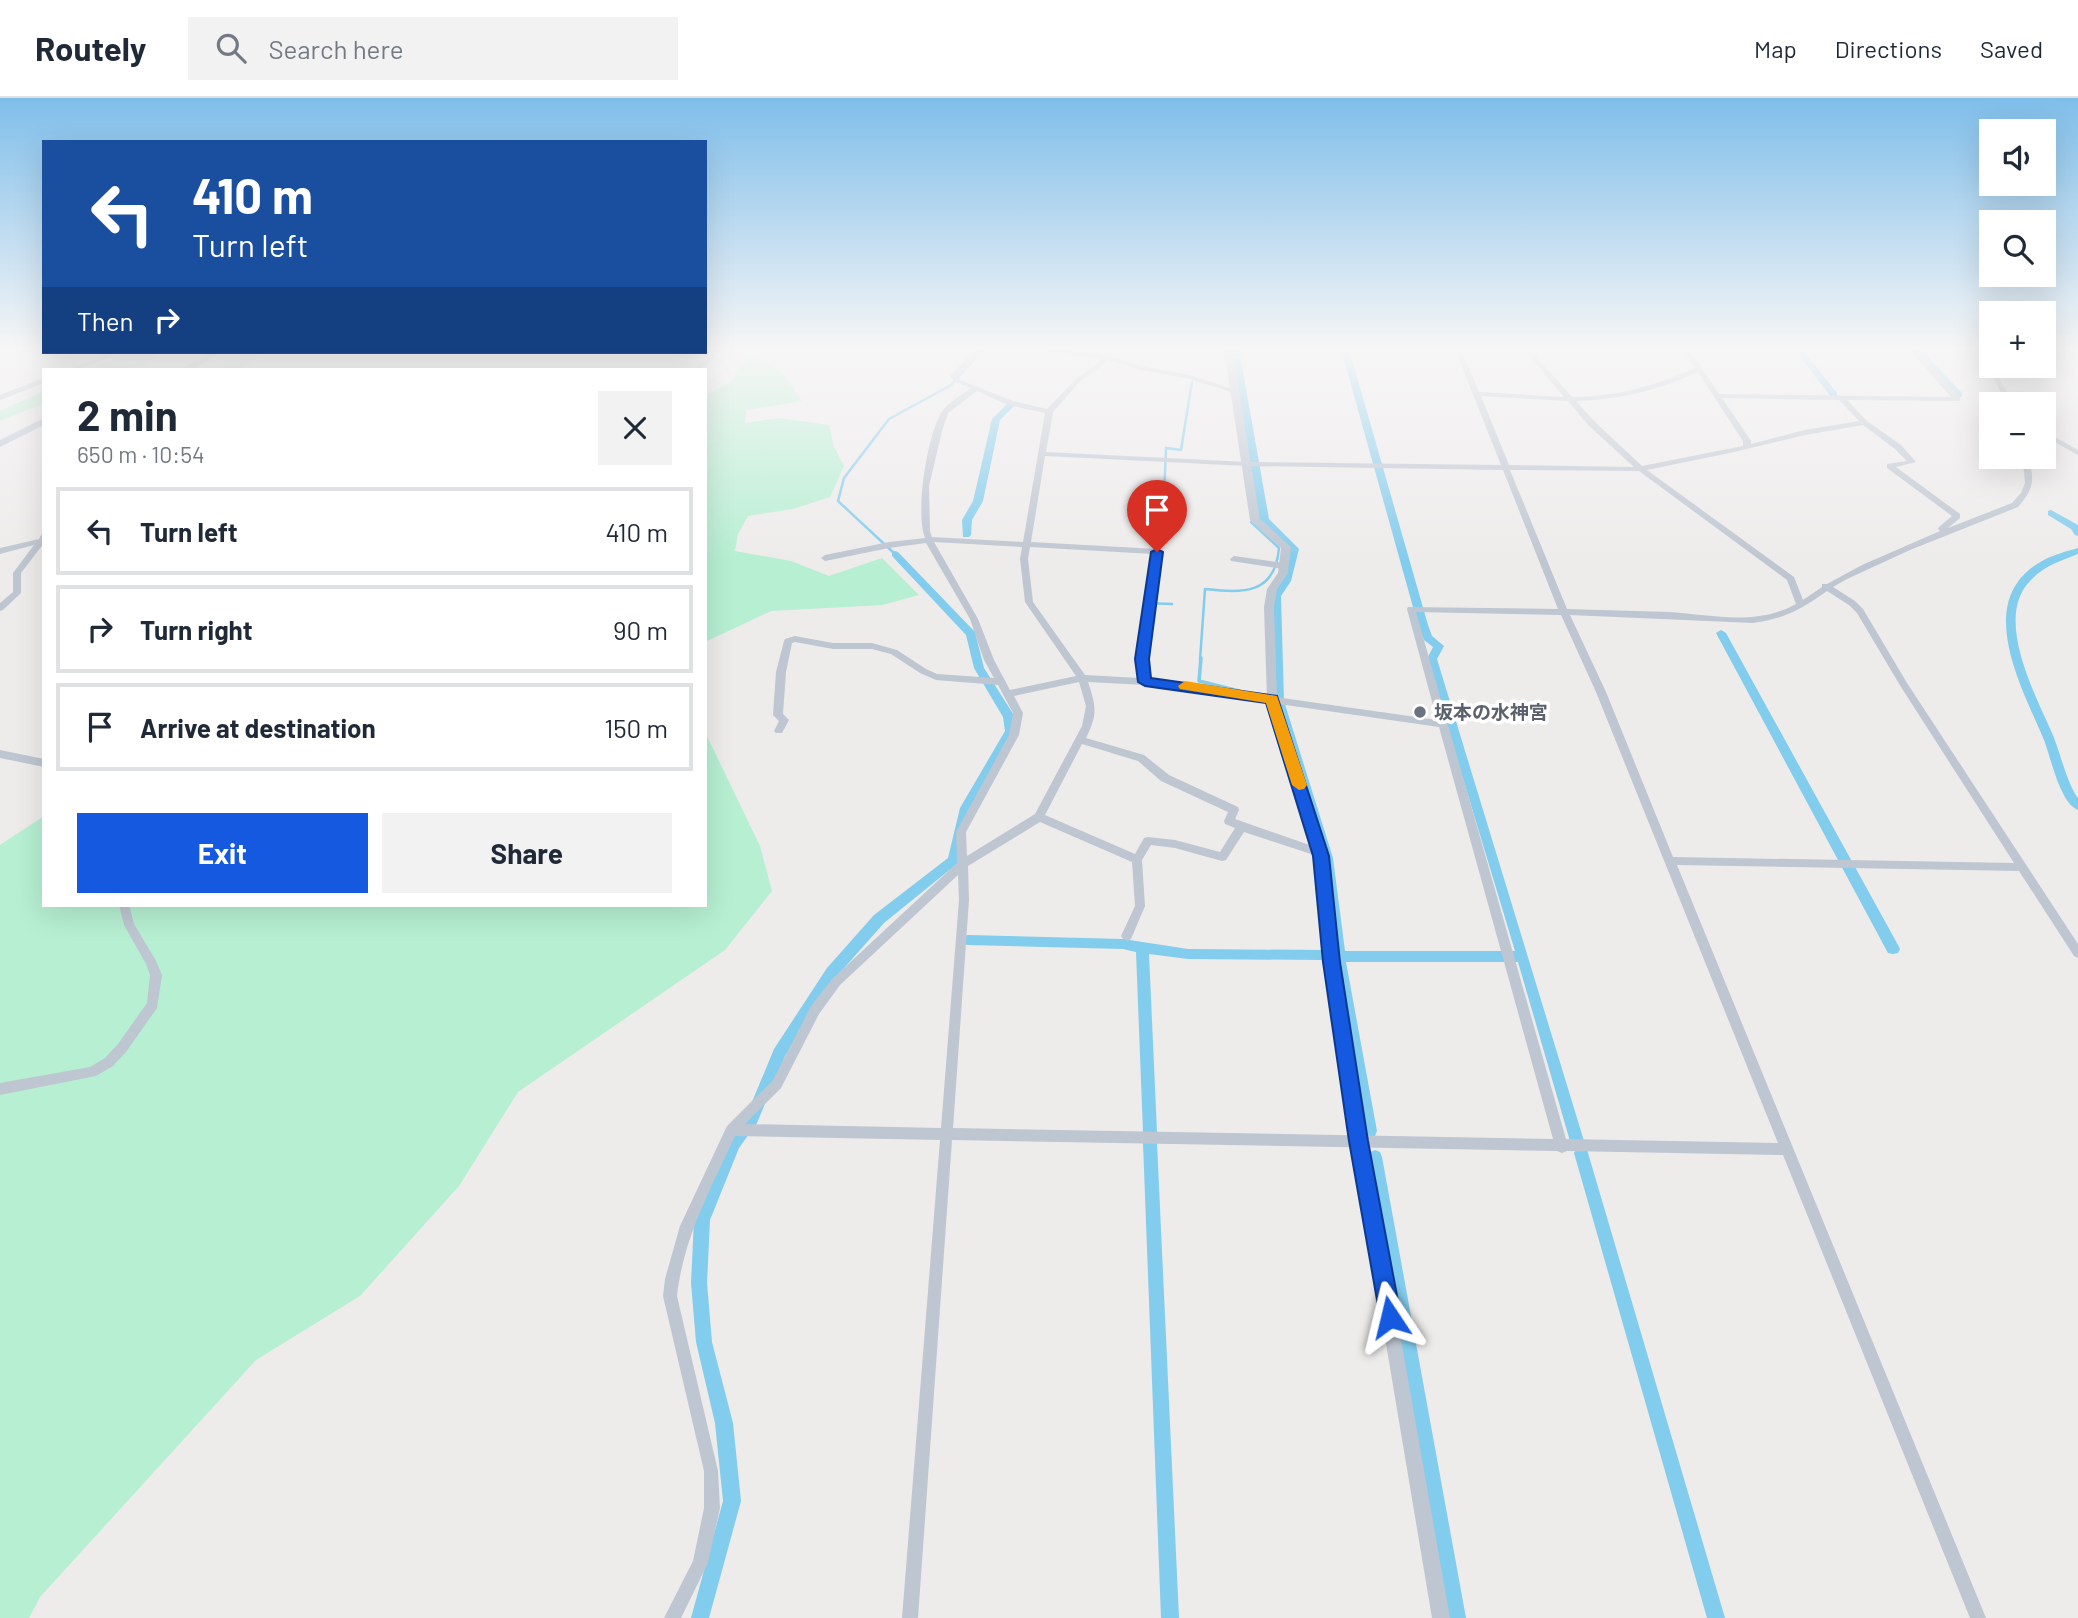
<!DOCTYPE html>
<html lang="en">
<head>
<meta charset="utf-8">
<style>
	:root { --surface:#fff; --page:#f2f2f3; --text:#1f2937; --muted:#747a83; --line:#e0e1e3; --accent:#1459df }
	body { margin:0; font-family:Barlow,"Noto Sans JP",sans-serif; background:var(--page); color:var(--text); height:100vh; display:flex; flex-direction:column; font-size:26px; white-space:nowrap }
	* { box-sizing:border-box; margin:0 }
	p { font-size:23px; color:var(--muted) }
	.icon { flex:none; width:38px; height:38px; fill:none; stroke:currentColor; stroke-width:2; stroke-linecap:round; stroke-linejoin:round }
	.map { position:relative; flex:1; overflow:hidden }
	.drawer { position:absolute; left:42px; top:270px; width:665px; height:539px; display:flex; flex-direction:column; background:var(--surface); border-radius:0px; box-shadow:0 7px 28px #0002 }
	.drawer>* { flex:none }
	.hud { position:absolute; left:42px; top:42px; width:665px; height:214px; border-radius:0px; box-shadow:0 7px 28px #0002; background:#1a4fa0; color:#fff; overflow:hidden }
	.tools { position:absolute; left:1979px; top:21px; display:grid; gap:14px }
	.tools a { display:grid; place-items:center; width:77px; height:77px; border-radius:0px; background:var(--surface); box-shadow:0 7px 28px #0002; font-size:35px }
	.pin { position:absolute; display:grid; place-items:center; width:60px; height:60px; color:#fff; margin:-72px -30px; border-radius:50% 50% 50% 0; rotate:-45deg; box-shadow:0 0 7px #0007 }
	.pin .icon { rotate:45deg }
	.me { position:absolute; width:77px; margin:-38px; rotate:350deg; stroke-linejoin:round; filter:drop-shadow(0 0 5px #0008) }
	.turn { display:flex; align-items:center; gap:24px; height:147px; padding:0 35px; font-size:32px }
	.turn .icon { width:91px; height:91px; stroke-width:2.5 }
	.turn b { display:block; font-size:49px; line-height:60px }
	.then { display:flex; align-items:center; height:66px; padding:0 35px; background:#0003; gap:14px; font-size:26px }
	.round { display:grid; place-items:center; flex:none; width:74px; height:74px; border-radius:0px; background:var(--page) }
	.overview { display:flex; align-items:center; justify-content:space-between; height:119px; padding:0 35px }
	h1 { font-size:42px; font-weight:700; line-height:52px }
	.action { display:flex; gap:14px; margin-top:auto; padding:14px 35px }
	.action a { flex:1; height:80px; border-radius:0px; background:var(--accent); color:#fff; font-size:28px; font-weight:700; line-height:80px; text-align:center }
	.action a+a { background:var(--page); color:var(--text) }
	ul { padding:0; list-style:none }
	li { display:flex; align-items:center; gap:21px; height:88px; margin:0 14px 10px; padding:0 21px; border:4px solid var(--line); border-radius:0px }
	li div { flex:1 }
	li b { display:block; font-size:26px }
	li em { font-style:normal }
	header { display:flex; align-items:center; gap:42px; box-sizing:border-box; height:98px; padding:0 35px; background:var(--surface); border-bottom:2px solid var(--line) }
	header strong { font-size:33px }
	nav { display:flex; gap:38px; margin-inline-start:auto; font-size:24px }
	.search { width:490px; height:63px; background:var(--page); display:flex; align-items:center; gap:18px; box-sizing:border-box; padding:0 24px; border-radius:0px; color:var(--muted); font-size:26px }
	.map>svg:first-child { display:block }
	.green { fill:#b6efd2 }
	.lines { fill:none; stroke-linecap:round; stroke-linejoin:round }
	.stream-far1 { stroke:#82cced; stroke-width:2.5 }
	.stream { stroke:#82cced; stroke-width:3.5 }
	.canal { fill:#82cced; fill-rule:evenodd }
	.minor { fill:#bec6d1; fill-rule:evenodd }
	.tertiary { fill:#bec6d1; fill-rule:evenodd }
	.secondary { fill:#bdc6d5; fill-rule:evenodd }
	.route { fill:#1459df; stroke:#0d3a91; stroke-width:2 }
	.slow { fill:#f59e0b }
	.worship-dot { fill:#6b7280; stroke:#fff; stroke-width:2.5 }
	.labels { text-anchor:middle; stroke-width:7; stroke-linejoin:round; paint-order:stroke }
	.worship-label { font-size:19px; font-weight:bold; fill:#5b616d; stroke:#fff; text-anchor:start }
</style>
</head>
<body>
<header>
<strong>Routely</strong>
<div class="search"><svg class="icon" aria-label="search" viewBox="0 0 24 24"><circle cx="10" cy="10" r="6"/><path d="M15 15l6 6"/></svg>Search here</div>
<nav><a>Map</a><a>Directions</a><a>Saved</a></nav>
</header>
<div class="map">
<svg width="2078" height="1520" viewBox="0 0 2078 1520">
	<rect width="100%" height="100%" fill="#eeebeb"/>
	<path class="green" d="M 131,254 L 166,254 C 145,273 119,271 92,271 Z
		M 240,254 L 270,254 L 238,271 L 219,271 Z
		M 749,255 L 781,273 L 802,303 L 746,312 L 745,325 L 779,320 L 829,327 L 834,349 L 844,368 L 830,399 L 793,411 L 748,418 L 738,436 L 735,453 L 791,463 L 829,478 L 882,460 L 919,497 L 882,507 L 771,513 L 705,544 L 705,298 L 732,283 Z
		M 44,293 L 44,305 L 0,323 L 0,313 Z
		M 705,634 L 760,748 L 772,793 L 725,852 L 518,994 L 459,1088 L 360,1198 L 256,1262 L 40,1499 L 29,1520 L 0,1520 L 0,747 L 44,718 L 44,807 L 705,807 Z"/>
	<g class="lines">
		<path class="stream-far1" d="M 1155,451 L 1164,399 L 1166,350 L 1181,352 L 1192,284
			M 895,456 L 838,403 L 844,380 L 889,321 L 951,287 L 984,251
			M 1153,457 L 1144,505 L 1172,506
			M 1200,562 L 1205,491 C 1243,495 1275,497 1279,450 L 1251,424"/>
		<path class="stream" d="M 1201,560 L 1199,583 L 1243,594"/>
		<path class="canal" d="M 1086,251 L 1096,251 L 1088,256 L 1082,256 L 1082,252 Z
			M 1231,251 L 1239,251 L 1269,421 L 1299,451 L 1291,483 L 1281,498 L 1284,603 L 1333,760 L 1345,853 L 1515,853 L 1427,561 L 1433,549 L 1424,542 L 1418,527 L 1341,251 L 1349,251 L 1428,527 L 1432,538 L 1444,548 L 1437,561 L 1584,1043 L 1581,1048 L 1586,1050 L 1588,1055 L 1725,1520 L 1707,1520 L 1574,1055 L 1577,1050 L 1572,1048 L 1570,1043 L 1518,864 L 1346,864 L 1377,1033 L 1375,1038 L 1370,1040 L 1365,1038 L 1363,1033 L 1334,875 L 1321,760 L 1274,603 L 1271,498 L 1281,483 L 1289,452 L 1259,422 Z
			M 1794,251 L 1802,251 L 1837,295 L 1837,299 L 1831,299 Z
			M 1913,251 L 1921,251 L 1962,295 L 1962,299 L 1956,299 Z
			M 1008,305 L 1015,307 L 1000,322 L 983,403 L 972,422 L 971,437 L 969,439 L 963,439 L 962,422 L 973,403 L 992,321 Z
			M 2051,412 L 2078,427 L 2078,438 L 2075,437 L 2071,431 L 2048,417 L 2048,413 Z
			M 2078,450 L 2078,456 C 2060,463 2044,468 2031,482 C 1993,519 2035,596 2052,635 C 2060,653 2067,686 2078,700 L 2078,712 C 2060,705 2051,660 2044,642 C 2022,589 1972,502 2042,463 C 2053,457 2067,453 2078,450 Z
			M 895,453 L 898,454 L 975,534 L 984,570 L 1015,619 L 1017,633 L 972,710 L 958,765 L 884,825 L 837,878 L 785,958 L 757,1025 L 739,1050 L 710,1122 L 707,1185 L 712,1244 L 733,1325 L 741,1403 L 709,1520 L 691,1520 L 723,1403 L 715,1325 L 696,1244 L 691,1185 L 694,1122 L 728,1041 L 747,1016 L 774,951 L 827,870 L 874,817 L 948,760 L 960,710 L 1005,633 L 1003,619 L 974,570 L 966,537 L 892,458 L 892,454 Z
			M 1721,532 L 1726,535 L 1898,847 L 1900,851 L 1898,855 L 1893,856 L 1888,855 L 1716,535 Z
			M 968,837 L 1123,841 L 1188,851 L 1321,852 L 1326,853 L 1328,857 L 1326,861 L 1321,862 L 1188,861 L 1149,856 L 1157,1034 L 1154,1039 L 1157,1045 L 1179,1520 L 1161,1520 L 1143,1045 L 1146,1039 L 1143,1034 L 1136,854 L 1123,851 L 968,847 L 963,846 L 962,842 L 963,838 Z
			M 1375,1052 L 1380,1054 L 1382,1059 L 1466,1520 L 1448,1520 L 1368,1059 L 1370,1054 Z"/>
		<path class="minor" d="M 711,251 L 717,251 C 713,262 707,271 694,271 L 707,260 Z
			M 976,251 L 983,251 L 958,278 L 960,282 L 1013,303 L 1047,311 L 1076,281 L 1096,267 L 1101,261 L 1041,253 L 1038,251 L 1056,251 L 1105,257 L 1137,267 L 1193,278 L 1238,293 L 1234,295 L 1190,281 L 1136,271 L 1107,262 L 1101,269 L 1080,283 L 1053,314 L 1046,354 L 1247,364 L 1501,367 L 1455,251 L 1461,251 L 1479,294 L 1564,299 L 1533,262 L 1531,251 L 1537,251 L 1538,261 L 1572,299 L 1575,299 C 1624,297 1651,289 1695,270 L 1683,251 L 1689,251 L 1719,296 L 1951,299 L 1909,251 L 1916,251 L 1960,299 L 1960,303 L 1847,302 L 1867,323 L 1901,347 L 1916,364 L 1896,369 L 1960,416 L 1960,420 L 1948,430 L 2012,405 L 2021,395 L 2025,385 L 2024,373 L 2020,359 L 2028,359 C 2035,381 2034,391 2018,409 L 1910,452 L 1847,481 L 1833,489 L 1855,503 L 1863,511 L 1907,585 L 2078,846 L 2078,860 L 2074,858 L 2019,773 L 1677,767 L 1986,1520 L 1970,1520 L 1783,1057 L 1567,1053 L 1562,1055 L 1557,1053 L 952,1042 L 918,1520 L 902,1520 L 940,1042 L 735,1038 C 711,1090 683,1141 677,1198 L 718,1373 L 720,1410 L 708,1465 L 681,1520 L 664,1520 L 693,1463 L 704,1410 L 704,1373 L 663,1198 L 665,1181 L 680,1128 L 727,1028 L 773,982 L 811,908 L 832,881 L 957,765 L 956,734 L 1009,637 L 1013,615 L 998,587 L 936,582 L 920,575 L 891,556 L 872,551 L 833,551 L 795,544 L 792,545 L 786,574 L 783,616 L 789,622 L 782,635 L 776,635 L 774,633 L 779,623 L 773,617 L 776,574 L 784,543 L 785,541 L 795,538 L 833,545 L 872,545 L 897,552 L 926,571 L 937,576 L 994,580 L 984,562 L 970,521 L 926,445 L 889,450 L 825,463 L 821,460 L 825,457 L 889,444 L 925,440 C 915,414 927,339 941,315 C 947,305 962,297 971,290 L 956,284 L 950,278 ZM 1698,274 L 1743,343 L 1743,348 L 1642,368 L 1594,323 L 1576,303 C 1623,301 1655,293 1698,274 ZM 977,293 L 1008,307 L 1045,315 L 1023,444 L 932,439 L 930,433 L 929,388 L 942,333 L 948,315 ZM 1481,298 L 1568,303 L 1588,327 L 1634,369 L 1509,367 ZM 1722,300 L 1839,302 L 1859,323 L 1805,332 L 1751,346 L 1751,343 ZM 1863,327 L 1895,351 L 1907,363 L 1887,366 L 1887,370 L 1952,418 L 1939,429 L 1938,431 L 1940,433 L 1862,467 L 1827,486 L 1822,486 L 1822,489 L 1803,502 L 1794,479 L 1647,372 L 1734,354 L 1805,337 ZM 1045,358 L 1247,368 L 1503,372 L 1558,511 L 1408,509 L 1407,511 L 1437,622 L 1149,581 L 1147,561 L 1161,454 L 1157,451 L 1031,444 ZM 1510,372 L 1639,373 L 1787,482 L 1796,506 C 1757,528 1712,517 1670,514 C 1635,513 1601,512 1567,511 ZM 934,444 L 1022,449 L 1020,461 L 1025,504 L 1076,578 L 1010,592 L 994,562 L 978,521 ZM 1030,449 L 1153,456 L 1137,561 L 1140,580 L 1085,577 L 1033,504 L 1028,461 ZM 1827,493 L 1849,507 L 1857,515 L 1901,589 L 2014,765 L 1673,759 L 1606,594 L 1570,517 L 1753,525 C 1784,521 1802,511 1827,493 ZM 1416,514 L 1561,517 L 1596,594 L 1778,1045 L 1566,1041 ZM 1079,584 L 1086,608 L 1082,628 L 1035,716 L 967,758 L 966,734 L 1019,637 L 1023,615 L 1014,598 ZM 1088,584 L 1145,587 L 1439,629 L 1553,1041 L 953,1030 L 969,802 L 968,768 L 1040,724 L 1132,764 L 1135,808 L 1121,838 L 1123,841 L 1127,843 L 1131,841 L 1145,808 L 1142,762 L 1151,747 L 1175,750 L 1222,763 L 1226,762 L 1244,734 L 1320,759 L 1324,758 L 1325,755 L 1324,752 L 1235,721 L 1239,712 L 1238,709 L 1169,677 L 1144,657 L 1086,640 C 1098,616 1096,608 1088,584 ZM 1082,646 L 1138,663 L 1161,683 L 1228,714 L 1224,723 L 1225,726 L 1235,730 L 1220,754 L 1175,742 L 1148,739 L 1144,740 L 1135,756 L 1045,717 ZM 958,777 L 959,802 L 941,1030 L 745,1026 L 781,990 L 819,916 L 840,887 Z
			M 1976,251 L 1982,251 L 2014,306 L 2008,306 Z
			M 114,254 L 123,254 L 79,271 L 70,271 Z
			M 44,280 L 44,285 L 0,302 L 0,297 Z
			M 2044,333 L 2078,352 L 2078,357 L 2044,338 Z
			M 41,437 L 44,437 L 44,445 L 21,475 L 21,495 L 3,512 L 0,513 L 0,505 L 13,494 L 13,475 L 34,447 L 0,456 L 0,450 L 39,441 Z
			M 1234,458 L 1284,465 L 1288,468 L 1284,471 L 1231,463 L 1230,461 Z
			M 0,652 L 44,661 L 44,669 L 0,660 Z
			M 119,807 L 129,807 L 134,826 L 155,861 L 162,877 L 157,910 L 126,954 L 113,968 L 96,978 L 0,997 L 0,985 L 90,969 L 105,960 L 118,946 L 147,905 L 150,877 L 146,866 L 124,827 Z"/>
		<path class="tertiary" d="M 1224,251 L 1232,251 L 1260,421 L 1291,449 L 1288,475 L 1277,491 L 1274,509 L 1277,601 L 1327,758 L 1339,864 L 1366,1043 L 1450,1520 L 1432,1520 L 1352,1043 L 1325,864 L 1315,758 L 1267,601 L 1264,509 L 1267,491 L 1278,475 L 1281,450 L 1250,422 Z"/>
		<path class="secondary" d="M 211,254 L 222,254 L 193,271 L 182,271 Z
			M 44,320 L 44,327 L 0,349 L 0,342 Z"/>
	</g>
	<linearGradient id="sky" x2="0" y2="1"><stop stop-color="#7fbeea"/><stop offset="0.54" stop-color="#f7f6f6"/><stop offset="1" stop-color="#f7f6f6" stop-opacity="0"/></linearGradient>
	<rect width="2078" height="464" fill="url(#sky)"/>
	<path class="route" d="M 1157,451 L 1163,454 L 1149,561 L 1151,580 L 1277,598 L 1329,758 L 1340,864 L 1368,1043 L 1401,1219 L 1397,1227 L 1390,1230 L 1383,1227 L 1380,1219 L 1349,1043 L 1323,864 L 1313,758 L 1266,605 L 1145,588 L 1138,584 L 1135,561 L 1151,454 Z"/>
	<path class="slow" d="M 1185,583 L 1277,598 L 1307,687 L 1304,691 L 1299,692 L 1292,687 L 1266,605 L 1180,591 L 1178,588 Z"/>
	<circle class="worship-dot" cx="1420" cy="614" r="7"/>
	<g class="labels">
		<g class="worship-label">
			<text x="1434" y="621">坂本の水神宮</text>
		</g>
	</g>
</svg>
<div class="tools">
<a><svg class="icon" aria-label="sound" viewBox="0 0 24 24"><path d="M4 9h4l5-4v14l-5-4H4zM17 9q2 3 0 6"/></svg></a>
<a><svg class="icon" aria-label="search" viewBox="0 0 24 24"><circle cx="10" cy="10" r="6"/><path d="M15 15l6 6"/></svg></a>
<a>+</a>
<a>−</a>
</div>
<div class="pin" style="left:1157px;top:454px;background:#d93025"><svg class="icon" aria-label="arrive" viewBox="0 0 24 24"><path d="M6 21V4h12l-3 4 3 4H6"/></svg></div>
<svg class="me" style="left:1390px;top:1219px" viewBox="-20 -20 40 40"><path d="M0-17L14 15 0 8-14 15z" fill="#1459df" stroke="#fff" stroke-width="4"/></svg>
<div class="hud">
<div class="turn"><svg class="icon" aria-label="left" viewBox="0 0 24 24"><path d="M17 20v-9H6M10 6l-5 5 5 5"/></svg><div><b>410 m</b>Turn left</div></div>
<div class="then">Then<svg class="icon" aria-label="right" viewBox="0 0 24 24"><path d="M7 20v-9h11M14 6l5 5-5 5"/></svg></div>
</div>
<section class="drawer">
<div class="overview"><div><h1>2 min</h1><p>650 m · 10:54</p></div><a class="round"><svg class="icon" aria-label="close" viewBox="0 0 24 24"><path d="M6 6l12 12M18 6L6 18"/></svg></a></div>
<ul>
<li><svg class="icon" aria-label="left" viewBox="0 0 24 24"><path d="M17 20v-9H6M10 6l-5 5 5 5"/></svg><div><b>Turn left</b></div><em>410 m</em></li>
<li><svg class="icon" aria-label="right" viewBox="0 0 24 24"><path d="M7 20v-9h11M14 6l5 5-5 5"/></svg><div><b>Turn right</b></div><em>90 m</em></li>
<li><svg class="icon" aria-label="arrive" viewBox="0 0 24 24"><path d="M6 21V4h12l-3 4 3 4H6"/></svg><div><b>Arrive at destination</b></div><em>150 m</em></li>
</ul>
<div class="action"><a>Exit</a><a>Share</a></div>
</section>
</div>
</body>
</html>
